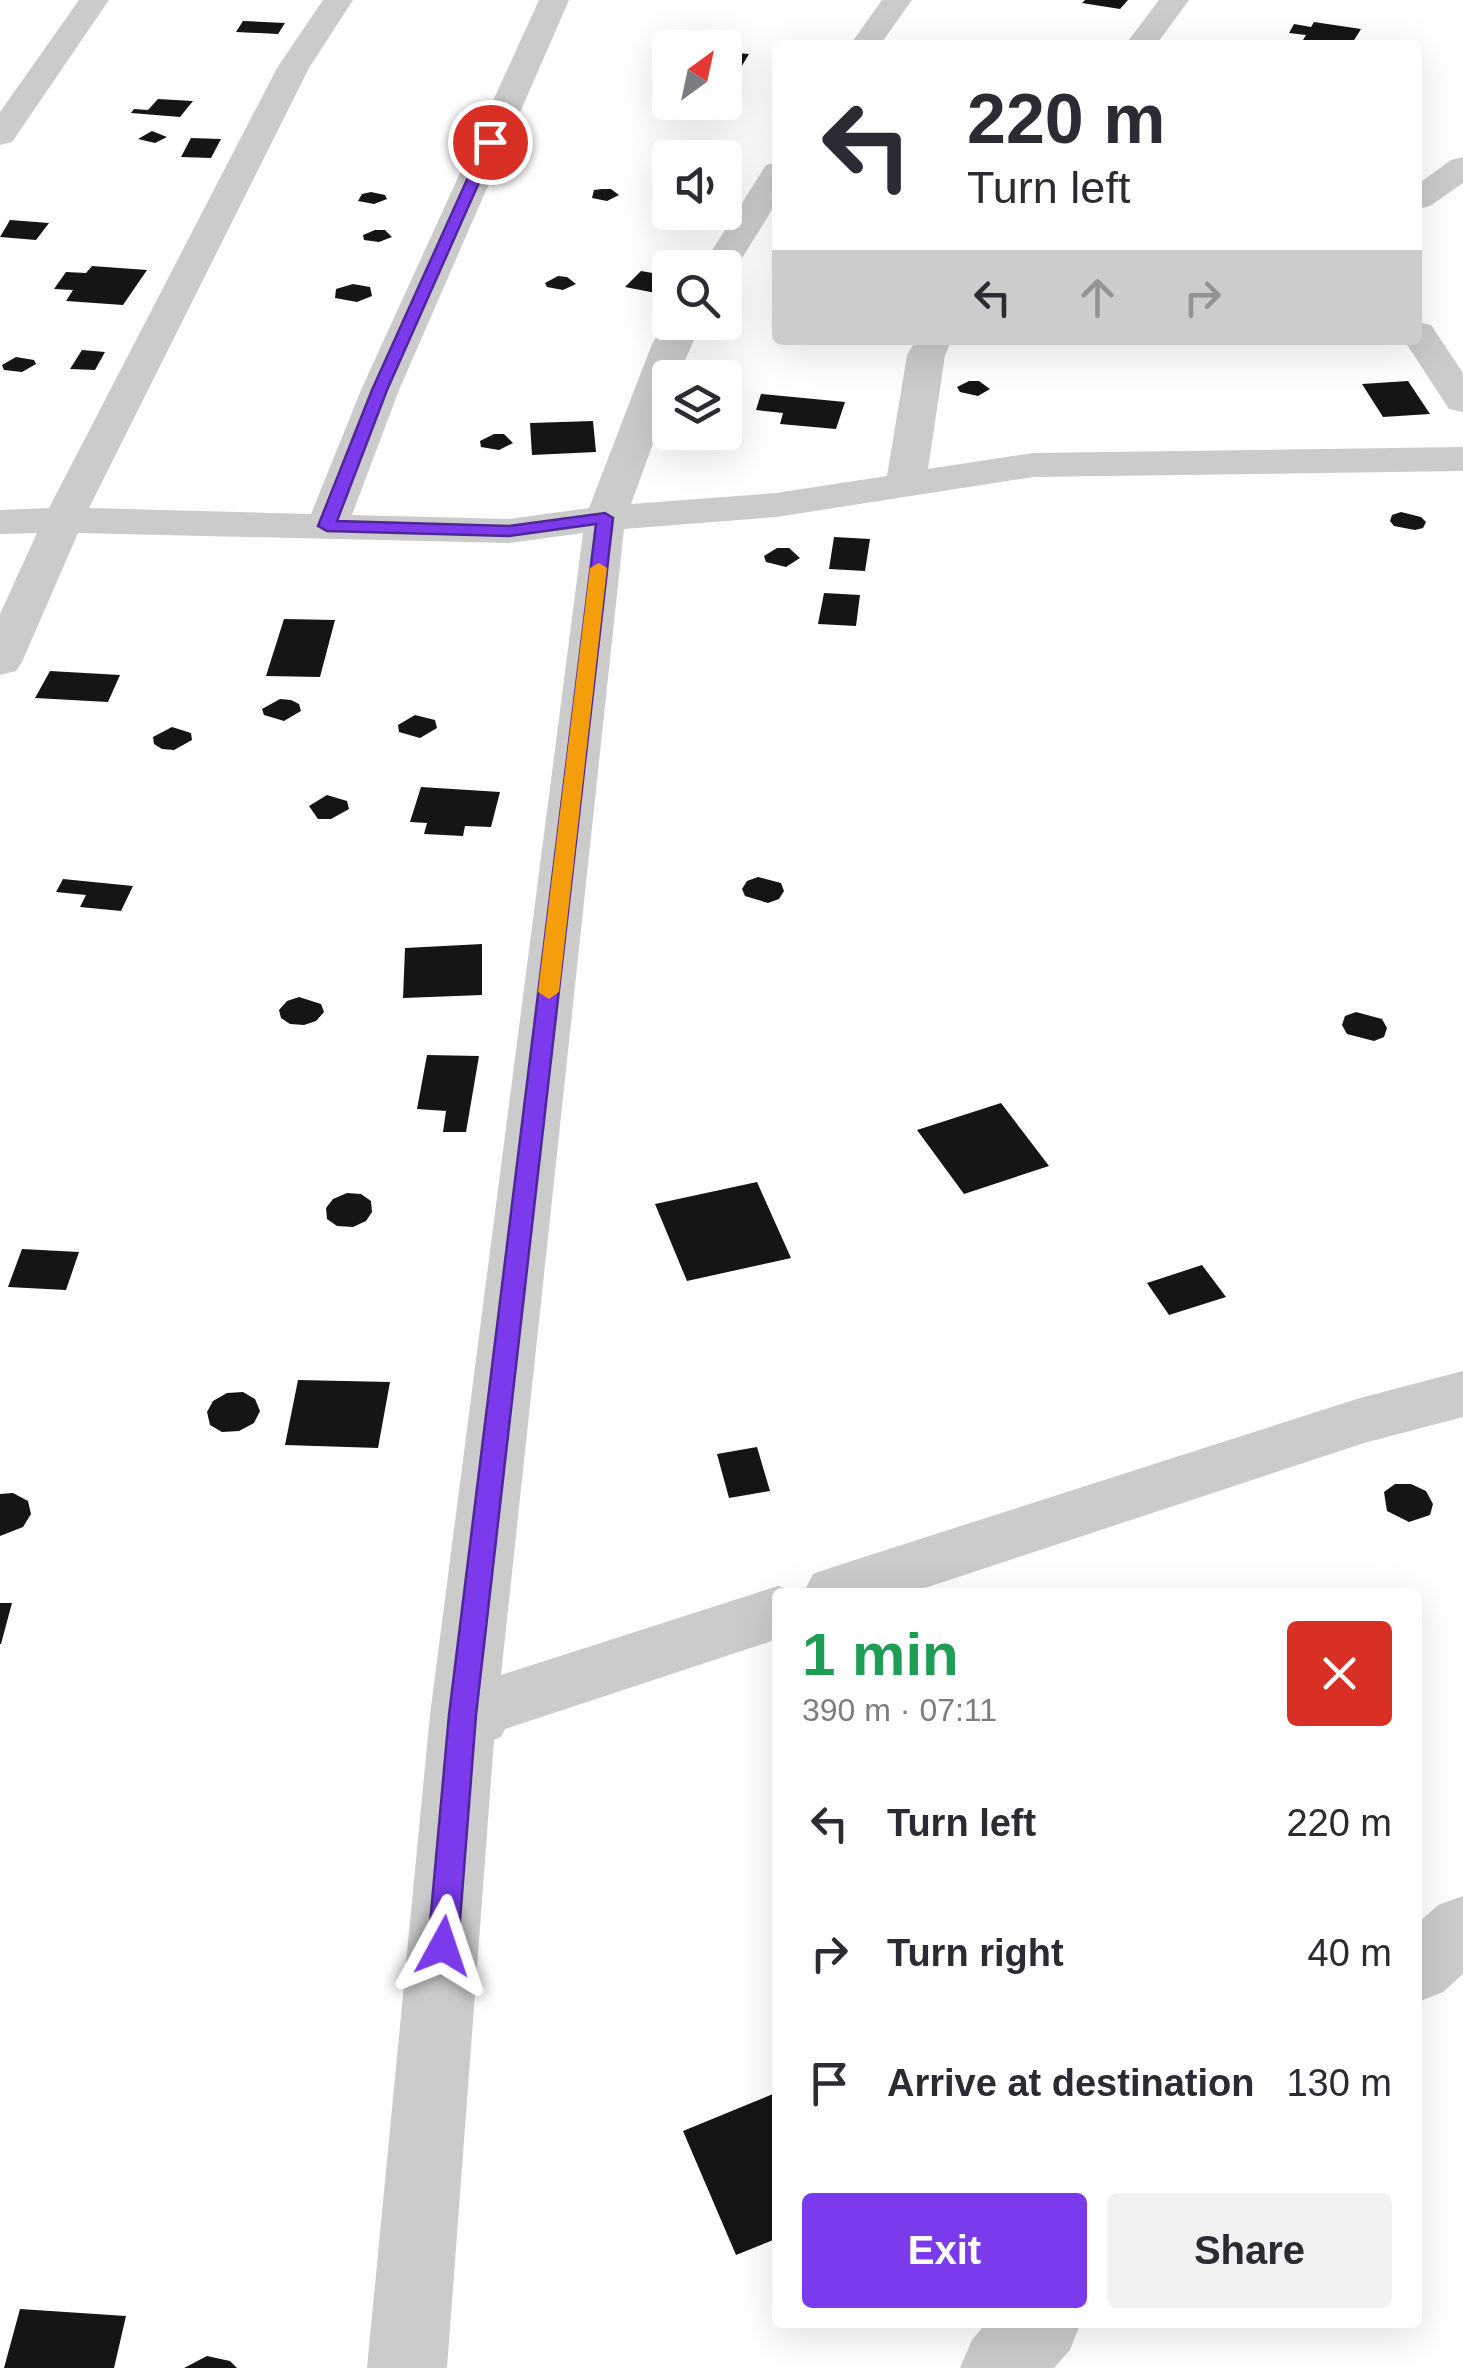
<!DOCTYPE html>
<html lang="en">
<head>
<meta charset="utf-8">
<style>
	:root { --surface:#fff; --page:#f2f2f3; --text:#2b2b33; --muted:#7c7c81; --accent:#7c3aed }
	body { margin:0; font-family:Helvetica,sans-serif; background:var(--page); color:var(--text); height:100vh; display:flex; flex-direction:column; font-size:38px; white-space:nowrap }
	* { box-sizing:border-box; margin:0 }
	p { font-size:32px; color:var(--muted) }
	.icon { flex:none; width:55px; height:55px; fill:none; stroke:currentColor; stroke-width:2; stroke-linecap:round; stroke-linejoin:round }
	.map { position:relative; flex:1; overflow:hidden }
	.sheet { position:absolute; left:772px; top:1588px; width:650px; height:740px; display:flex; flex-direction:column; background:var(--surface); border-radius:10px; box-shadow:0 10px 40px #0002 }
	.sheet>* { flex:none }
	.top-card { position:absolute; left:772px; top:40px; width:650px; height:305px; border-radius:10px; box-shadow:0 10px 40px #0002; background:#fff; color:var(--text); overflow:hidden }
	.needle { width:65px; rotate:33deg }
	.buttons { position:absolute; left:652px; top:30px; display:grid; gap:20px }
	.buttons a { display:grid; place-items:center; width:90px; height:90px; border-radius:10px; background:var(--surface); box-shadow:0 10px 40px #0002; font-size:50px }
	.pin { position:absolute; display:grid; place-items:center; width:85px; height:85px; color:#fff; margin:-42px; border:5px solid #fff; border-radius:50%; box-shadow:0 2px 10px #0007 }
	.me { position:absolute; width:110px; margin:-55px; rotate:5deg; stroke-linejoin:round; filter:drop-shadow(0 0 8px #0008) }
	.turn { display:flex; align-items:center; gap:35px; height:210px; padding:0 30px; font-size:45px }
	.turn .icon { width:130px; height:130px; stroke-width:2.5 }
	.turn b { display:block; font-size:70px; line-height:85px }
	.lanes { display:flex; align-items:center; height:95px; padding:0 30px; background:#0003; justify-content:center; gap:50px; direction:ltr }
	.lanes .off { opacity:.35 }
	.round { display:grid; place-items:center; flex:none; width:105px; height:105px; border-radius:10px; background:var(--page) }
	.headline { display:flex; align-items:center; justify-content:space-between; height:170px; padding:0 30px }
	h1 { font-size:60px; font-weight:700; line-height:75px; color:#1e9e55 }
	.primary-button { display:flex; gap:20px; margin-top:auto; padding:20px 30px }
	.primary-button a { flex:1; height:115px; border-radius:10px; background:var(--accent); color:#fff; font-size:40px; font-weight:700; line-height:115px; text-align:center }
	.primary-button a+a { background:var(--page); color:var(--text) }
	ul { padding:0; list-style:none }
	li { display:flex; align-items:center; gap:30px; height:130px; padding:0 30px }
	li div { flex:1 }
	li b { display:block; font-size:38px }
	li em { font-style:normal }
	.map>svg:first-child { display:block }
	.building { fill:#151515 }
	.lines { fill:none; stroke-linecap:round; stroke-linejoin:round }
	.street { fill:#cbcbcb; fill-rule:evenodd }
	.route { fill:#7c3aed; stroke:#51269a; stroke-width:2.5 }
	.slow { fill:#f59e0b }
</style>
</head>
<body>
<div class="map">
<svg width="1463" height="2368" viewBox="0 0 1463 2368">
	<rect width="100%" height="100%" fill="#fff"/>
	<path class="building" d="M 1085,0 L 1128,0 L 1120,9 L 1082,3 Z
		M 243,21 L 285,23 L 278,34 L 236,32 Z
		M 1314,22 L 1361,29 L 1351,45 L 1300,45 L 1306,35 L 1289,33 L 1294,24 L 1311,27 Z
		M 725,52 L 749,54 L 740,69 L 725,68 Z
		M 158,99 L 193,101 L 180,117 L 131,113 L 134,109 L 148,110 Z
		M 152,131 L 167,137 L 155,143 L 138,139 Z
		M 191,138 L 221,139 L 211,158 L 181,157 Z
		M 602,189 L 611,189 L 619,195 L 607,201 L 592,198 L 594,190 Z
		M 371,192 L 385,195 L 387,199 L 374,204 L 358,201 L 362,194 Z
		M 10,220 L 49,223 L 36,240 L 0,237 Z
		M 375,230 L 385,230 L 392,237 L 379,242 L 364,240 L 363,235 Z
		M 92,266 L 147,270 L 123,305 L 66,301 L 73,290 L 54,289 L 66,272 L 86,273 Z
		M 641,271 L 670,276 L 670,291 L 666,295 L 625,287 Z
		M 558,276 L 567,277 L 576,284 L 563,290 L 547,287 L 545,283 Z
		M 353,284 L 370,287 L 372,296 L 357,302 L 335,298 L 336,289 Z
		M 82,350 L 105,352 L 95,370 L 70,369 Z
		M 16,357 L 34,360 L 36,364 L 22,372 L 4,370 L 2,365 Z
		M 969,381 L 979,381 L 990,389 L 978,396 L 960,392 L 957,387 Z
		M 1408,381 L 1430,414 L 1383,417 L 1362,384 Z
		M 761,394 L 845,402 L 836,429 L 780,424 L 783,413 L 756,410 Z
		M 593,421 L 596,452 L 532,455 L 530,423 Z
		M 494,434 L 504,434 L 513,443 L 499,450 L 481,447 L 480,441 Z
		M 1401,512 L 1421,517 L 1426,522 L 1423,528 L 1415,530 L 1394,526 L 1390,521 L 1392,515 Z
		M 834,537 L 870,539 L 865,571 L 829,569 Z
		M 777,548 L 789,548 L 800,558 L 786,567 L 766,562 L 764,556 Z
		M 824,593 L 860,595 L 856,626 L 818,624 Z
		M 284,619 L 335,620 L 320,677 L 266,676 Z
		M 50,671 L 120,675 L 108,702 L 35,698 Z
		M 280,699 L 291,700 L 299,704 L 301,711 L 284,721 L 264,715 L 262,709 Z
		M 415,715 L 435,720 L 437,728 L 420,738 L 399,732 L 398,725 Z
		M 172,727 L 191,733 L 192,740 L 174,750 L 162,749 L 154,744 L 153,737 Z
		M 421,787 L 500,792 L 491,827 L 465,826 L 463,836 L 424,834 L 427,823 L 410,822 Z
		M 327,795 L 347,801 L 349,809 L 331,819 L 318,819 L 309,806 Z
		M 758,877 L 781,883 L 784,891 L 779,899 L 768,903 L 745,896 L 742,889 L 747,881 Z
		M 63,879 L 133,886 L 121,911 L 80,907 L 86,895 L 56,892 Z
		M 482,944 L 482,995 L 403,998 L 405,948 Z
		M 299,997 L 321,1004 L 324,1012 L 316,1021 L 304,1025 L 290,1024 L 281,1018 L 279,1010 L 287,1001 Z
		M 1356,1012 L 1382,1019 L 1387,1028 L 1384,1037 L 1374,1041 L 1347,1034 L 1342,1025 L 1345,1016 Z
		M 427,1055 L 479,1056 L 466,1132 L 443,1132 L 446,1111 L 417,1109 Z
		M 1001,1103 L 1049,1166 L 964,1194 L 917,1130 Z
		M 757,1182 L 791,1258 L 687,1281 L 655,1204 Z
		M 347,1193 L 361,1194 L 371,1201 L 372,1212 L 366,1221 L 353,1227 L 337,1226 L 327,1219 L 326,1208 L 333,1199 Z
		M 22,1249 L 79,1252 L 66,1290 L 8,1287 Z
		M 1202,1265 L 1226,1297 L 1169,1315 L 1147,1283 Z
		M 298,1380 L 390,1382 L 378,1448 L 285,1445 Z
		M 243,1392 L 255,1399 L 260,1411 L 254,1423 L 239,1431 L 222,1432 L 210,1425 L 207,1412 L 213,1401 L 227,1393 Z
		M 757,1447 L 770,1491 L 729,1498 L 717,1454 Z
		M 1395,1484 L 1411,1484 L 1426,1491 L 1433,1504 L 1430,1515 L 1409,1522 L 1387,1511 L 1384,1492 Z
		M 13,1493 L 28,1501 L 31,1514 L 23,1527 L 0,1536 L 0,1494 Z
		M 0,1603 L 12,1603 L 1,1644 L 0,1644 Z
		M 778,2092 L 778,2238 L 736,2255 L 683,2131 Z
		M 20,2309 L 126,2316 L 114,2368 L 4,2368 Z
		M 207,2356 L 230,2361 L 237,2368 L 184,2368 Z"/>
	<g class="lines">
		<path class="street" d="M 79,0 L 109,0 L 12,142 L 0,145 L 0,112 Z
			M 323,0 L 353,0 L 309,68 L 89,508 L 311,514 L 361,390 L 539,0 L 569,0 L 399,390 L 352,515 L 509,519 L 589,508 L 652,344 L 670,316 L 670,322 L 702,322 L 677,378 L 670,378 L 670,397 L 631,504 L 776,493 L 887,476 L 907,355 L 916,340 L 952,340 L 945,355 L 928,469 L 1033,453 L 1463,447 L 1463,471 L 1033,477 L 776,517 L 624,529 L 501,1675 L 778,1586 L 798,1592 L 778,1592 L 778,1639 L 505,1729 L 501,1737 L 494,1740 L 447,2368 L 367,2368 L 430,1715 L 583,533 L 509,543 L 78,533 L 22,662 L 16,671 L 0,675 L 0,614 L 37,533 L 0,534 L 0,510 L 49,508 L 277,68 Z
			M 882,0 L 912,0 L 880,45 L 850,45 Z
			M 1159,0 L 1189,0 L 1156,45 L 1125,45 Z
			M 1463,157 L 1463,183 L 1430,206 L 1418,209 L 1418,184 L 1451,160 Z
			M 778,162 L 778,200 L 731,276 L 725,277 L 725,268 L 701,268 L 766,165 Z
			M 1418,322 L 1431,325 L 1463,373 L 1463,412 L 1449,409 L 1404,340 L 1418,340 Z
			M 1463,1371 L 1463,1417 L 1364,1443 L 913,1592 L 804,1592 L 813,1574 L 836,1566 L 1360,1398 Z
			M 1463,1896 L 1463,1974 L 1443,1992 L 1418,2002 L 1418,1923 L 1438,1905 Z
			M 987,2322 L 1081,2322 L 1070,2350 L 1054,2368 L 960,2368 L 972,2340 Z"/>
	</g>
	<path class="route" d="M 490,138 L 497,142 L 387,390 L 337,521 L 509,526 L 605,513 L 613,518 L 476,1715 L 458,1946 L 453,1955 L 443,1959 L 433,1955 L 428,1946 L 449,1715 L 596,524 L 509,536 L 327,531 L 318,526 L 372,390 L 484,142 Z"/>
	<path class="slow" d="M 599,563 L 607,568 L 559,992 L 549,999 L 538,992 L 590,568 Z"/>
</svg>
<div class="buttons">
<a><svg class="needle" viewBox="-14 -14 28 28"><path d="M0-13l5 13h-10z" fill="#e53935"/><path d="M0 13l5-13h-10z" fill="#7c7c81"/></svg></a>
<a><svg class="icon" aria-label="sound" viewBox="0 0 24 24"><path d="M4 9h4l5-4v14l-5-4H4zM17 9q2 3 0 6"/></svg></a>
<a><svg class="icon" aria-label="search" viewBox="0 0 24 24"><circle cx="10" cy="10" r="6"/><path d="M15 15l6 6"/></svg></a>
<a><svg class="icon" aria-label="layers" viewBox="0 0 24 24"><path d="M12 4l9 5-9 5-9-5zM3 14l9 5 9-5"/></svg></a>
</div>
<div class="pin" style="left:490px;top:142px;background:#d93025"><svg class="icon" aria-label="arrive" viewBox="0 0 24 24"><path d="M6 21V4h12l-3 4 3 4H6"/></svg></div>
<svg class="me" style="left:443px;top:1946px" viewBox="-20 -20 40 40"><path d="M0-17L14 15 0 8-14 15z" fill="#7c3aed" stroke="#fff" stroke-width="4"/></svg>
<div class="top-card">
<div class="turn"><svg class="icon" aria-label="left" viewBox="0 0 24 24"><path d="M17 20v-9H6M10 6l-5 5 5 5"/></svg><div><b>220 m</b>Turn left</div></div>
<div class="lanes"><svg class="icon" aria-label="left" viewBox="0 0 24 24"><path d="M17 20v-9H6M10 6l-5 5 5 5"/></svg><svg class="icon off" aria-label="ahead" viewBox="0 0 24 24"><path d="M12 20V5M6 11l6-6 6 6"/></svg><svg class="icon off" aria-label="right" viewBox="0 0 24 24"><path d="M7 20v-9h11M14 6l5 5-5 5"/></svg></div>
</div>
<section class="sheet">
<div class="headline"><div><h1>1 min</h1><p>390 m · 07:11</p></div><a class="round" style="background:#d93025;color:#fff"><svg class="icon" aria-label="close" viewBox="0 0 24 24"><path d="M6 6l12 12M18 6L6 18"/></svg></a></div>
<ul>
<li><svg class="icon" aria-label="left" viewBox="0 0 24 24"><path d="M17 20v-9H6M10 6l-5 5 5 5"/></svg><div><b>Turn left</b></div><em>220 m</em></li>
<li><svg class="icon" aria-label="right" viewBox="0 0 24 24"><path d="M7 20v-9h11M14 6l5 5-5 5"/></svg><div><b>Turn right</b></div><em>40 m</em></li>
<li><svg class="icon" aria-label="arrive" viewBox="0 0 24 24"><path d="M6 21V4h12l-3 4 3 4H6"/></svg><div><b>Arrive at destination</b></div><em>130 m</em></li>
</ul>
<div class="primary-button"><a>Exit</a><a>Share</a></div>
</section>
</div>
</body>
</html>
